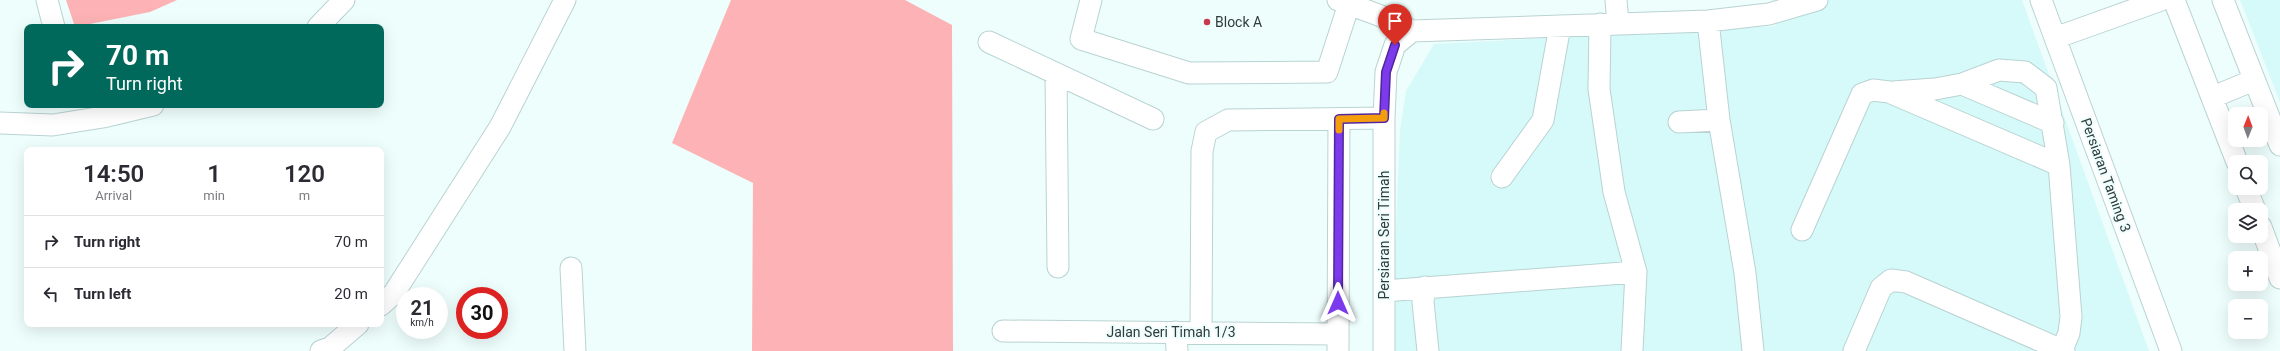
<!DOCTYPE html>
<html lang="en">
<head>
<meta charset="utf-8">
<style>
	:root { --surface:#fff; --page:#f7f7f7; --text:#2b2b33; --muted:#7c7c81; --line:#e1e1e2 }
	body { margin:0; font-family:Roboto,sans-serif; background:var(--page); color:var(--text); height:100vh; display:flex; flex-direction:column; font-size:15px; white-space:nowrap }
	* { box-sizing:border-box; margin:0 }
	p { font-size:13px; color:var(--muted) }
	.icon { flex:none; width:22px; height:22px; fill:none; stroke:currentColor; stroke-width:2; stroke-linecap:round; stroke-linejoin:round }
	.map { position:relative; flex:1; overflow:hidden }
	.panel { position:absolute; left:24px; top:147px; width:360px; height:180px; display:flex; flex-direction:column; background:var(--surface); border-radius:8px; box-shadow:0 4px 16px #0002 }
	.panel>* { flex:none }
	.guide { position:absolute; left:24px; top:24px; width:360px; height:84px; border-radius:8px; box-shadow:0 4px 16px #0002; background:#00695c; color:#fff; overflow:hidden }
	.needle { width:26px; rotate:1deg }
	.tools { position:absolute; left:2228px; top:107px; display:grid; gap:8px }
	.tools a { display:grid; place-items:center; width:40px; height:40px; border-radius:8px; background:var(--surface); box-shadow:0 4px 16px #0002; font-size:20px }
	.speed { position:absolute; left:396px; top:287px; display:flex; gap:8px; font-size:20px; font-weight:700; text-align:center }
	.speed>* { display:grid; place-content:center; width:52px; height:52px; border-radius:50%; background:var(--surface); box-shadow:0 4px 16px #0002; line-height:1 }
	.speed small { font-size:10px; font-weight:400 }
	.speed .limit { border:6px solid #d22; background:#fff; color:#111 }
	.pin { position:absolute; display:grid; place-items:center; width:34px; height:34px; color:#fff; margin:-41px -17px; border-radius:50% 50% 50% 0; rotate:-45deg; box-shadow:0 0 4px #0007 }
	.pin .icon { rotate:45deg }
	.me { position:absolute; width:44px; margin:-22px; rotate:0deg; stroke-linejoin:round; filter:drop-shadow(0 0 3px #0008) }
	.turn { display:flex; align-items:center; gap:14px; height:84px; padding:0 16px; font-size:18px }
	.turn .icon { width:52px; height:52px; stroke-width:2.5 }
	.turn b { display:block; font-size:28px; line-height:34px }
	.eta { display:flex; justify-content:space-evenly; align-items:center; height:68px; text-align:center }
	.eta b { font-size:24px; font-weight:600; line-height:28px }
	ul { padding:0; list-style:none }
	li { display:flex; align-items:center; gap:12px; height:52px; padding:0 16px; border-top:1px solid var(--line) }
	li div { flex:1 }
	li b { display:block; font-size:15px }
	li em { font-style:normal }
	.map>svg:first-child { display:block }
	.built { fill:#d5faf9 }
	.green { fill:#fdb3b6 }
	.lines { fill:none; stroke-linecap:round; stroke-linejoin:round }
	.minor-casing { stroke:#b9d3d2; stroke-width:23 }
	.minor { stroke:#fff; stroke-width:21 }
	.route-casing { stroke:#51269a; stroke-width:10 }
	.route { stroke:#7c3aed; stroke-width:7 }
	.slow { stroke:#f59e0b; stroke-width:7 }
	.poi-dot { fill:#c7374e; stroke:#eefefd; stroke-width:1.5 }
	.labels { text-anchor:middle; stroke-width:4; stroke-linejoin:round; paint-order:stroke }
	.poi-label { font-size:14px; fill:#303b3b; stroke:#eefefd; text-anchor:start }
	.street-label { font-size:14px; fill:#303b3b; stroke:#eefefd }
</style>
</head>
<body>
<div class="map">
<svg width="2280" height="351" viewBox="0 0 2280 351">
	<rect width="100%" height="100%" fill="#eefefd"/>
	<path class="built" d="M 1772,0 L 2022,0 L 2149,351 L 1391,351 L 1400,130 L 1406,91 L 1434,44 L 1775,26 Z
		M 2240,0 L 2280,0 L 2280,102 Z"/>
	<path class="green" d="M 66,0 L 177,0 L 150,12 L 75,27 Z
		M 731,0 L 905,0 L 952,25 L 953,351 L 752,351 L 753,183 L 672,143 Z"/>
	<g class="lines">
		<defs>
			<path id="minor" d="M 47,0 L 54,27
				M 1091,0 L 1081,39 L 1189,73 L 1327,72 L 1349,4
				M 1338,0 L 1381,16 L 1412,31
				M 1616,0 L 1618,23
				M 2041,0 L 2171,351
				M 2174,0 L 2237,162
				M 2223,0 L 2280,145
				M 1708,21 L 1719,120 L 1745,273 L 1753,351
				M 1600,24 L 1599,89 L 1614,192 L 1636,272 L 1632,351
				M 318,27 L 344,0
				M 2055,38 L 2161,0
				M 989,42 L 1153,119
				M 1056,75 L 1058,267
				M 1962,84 L 2053,123
				M 1893,92 L 1935,89 L 1962,84 L 1999,70 L 2025,72 L 2046,88 L 2059,165
				M 2213,97 L 2254,80
				M 1679,122 L 1719,120
				M 0,123 L 53,125 L 103,117 L 153,105
				M 1502,177 L 1543,120 L 1560,26
				M 2246,188 L 2255,210
				M 2261,227 L 2280,278
				M 1802,230 L 1862,94 L 1873,90 L 1889,92 L 2059,165 L 2071,317 L 2069,333 L 2062,350
				M 571,268 L 575,351
				M 1425,287 L 1423,302 L 1428,351
				M 1384,291 L 1636,272
				M 381,305 L 394,293 L 500,127 L 565,0
				M 1003,331 L 1338,334
				M 1176,332 L 1177,351
				M 1201,332 L 1202,151 L 1206,132 L 1228,120 L 1384,118
				M 321,351 L 330,348 L 358,324
				M 1338,351 L 1339,119
				M 1384,351 L 1384,118 L 1386,72 L 1395,45 L 1412,31 L 1708,21 L 1769,14 L 1817,0
				M 1854,351 L 1881,288 L 1891,280 L 1906,282 L 2064,351"/>
		</defs>
		<use href="#minor" class="minor-casing"/>
		<use href="#minor" class="minor"/>
	</g>
	<g class="lines">
		<defs>
			<path id="route" d="M 1338,303 L 1339,119 L 1384,118 L 1386,72 L 1395,45"/>
		</defs>
		<use href="#route" class="route-casing"/>
		<use href="#route" class="route"/>
		<path class="slow" d="M 1339,130 L 1339,119 L 1384,118 L 1384,113"/>
	</g>
	<circle class="poi-dot" cx="1207" cy="22" r="4"/>
	<g class="labels">
		<g class="poi-label">
			<text x="1215" y="27">Block A</text>
		</g>
		<g class="street-label">
			<text transform="translate(2106 175) rotate(70)" y="5">Persiaran Taming 3</text>
			<text transform="translate(1384 235) rotate(-90)" y="5">Persiaran Seri Timah</text>
			<text x="1171" y="337">Jalan Seri Timah 1/3</text>
		</g>
	</g>
</svg>
<div class="tools">
<a><svg class="needle" viewBox="-14 -14 28 28"><path d="M0-13l5 13h-10z" fill="#e53935"/><path d="M0 13l5-13h-10z" fill="#7c7c81"/></svg></a>
<a><svg class="icon" aria-label="search" viewBox="0 0 24 24"><circle cx="10" cy="10" r="6"/><path d="M15 15l6 6"/></svg></a>
<a><svg class="icon" aria-label="layers" viewBox="0 0 24 24"><path d="M12 4l9 5-9 5-9-5zM3 14l9 5 9-5"/></svg></a>
<a>+</a>
<a>−</a>
</div>
<div class="speed"><div>21<small>km/h</small></div><div class="limit">30</div></div>
<div class="pin" style="left:1395px;top:45px;background:#d93025"><svg class="icon" aria-label="arrive" viewBox="0 0 24 24"><path d="M6 21V4h12l-3 4 3 4H6"/></svg></div>
<svg class="me" style="left:1338px;top:303px" viewBox="-20 -20 40 40"><path d="M0-17L14 15 0 8-14 15z" fill="#7c3aed" stroke="#fff" stroke-width="4"/></svg>
<div class="guide">
<div class="turn"><svg class="icon" aria-label="right" viewBox="0 0 24 24"><path d="M7 20v-9h11M14 6l5 5-5 5"/></svg><div><b>70 m</b>Turn right</div></div>
</div>
<section class="panel">
<div class="eta">
<div><b>14:50</b><p>Arrival</p></div>
<div><b>1</b><p>min</p></div>
<div><b>120</b><p>m</p></div>
</div>
<ul>
<li><svg class="icon" aria-label="right" viewBox="0 0 24 24"><path d="M7 20v-9h11M14 6l5 5-5 5"/></svg><div><b>Turn right</b></div><em>70 m</em></li>
<li><svg class="icon" aria-label="left" viewBox="0 0 24 24"><path d="M17 20v-9H6M10 6l-5 5 5 5"/></svg><div><b>Turn left</b></div><em>20 m</em></li>
</ul>
</section>
</div>
</body>
</html>
